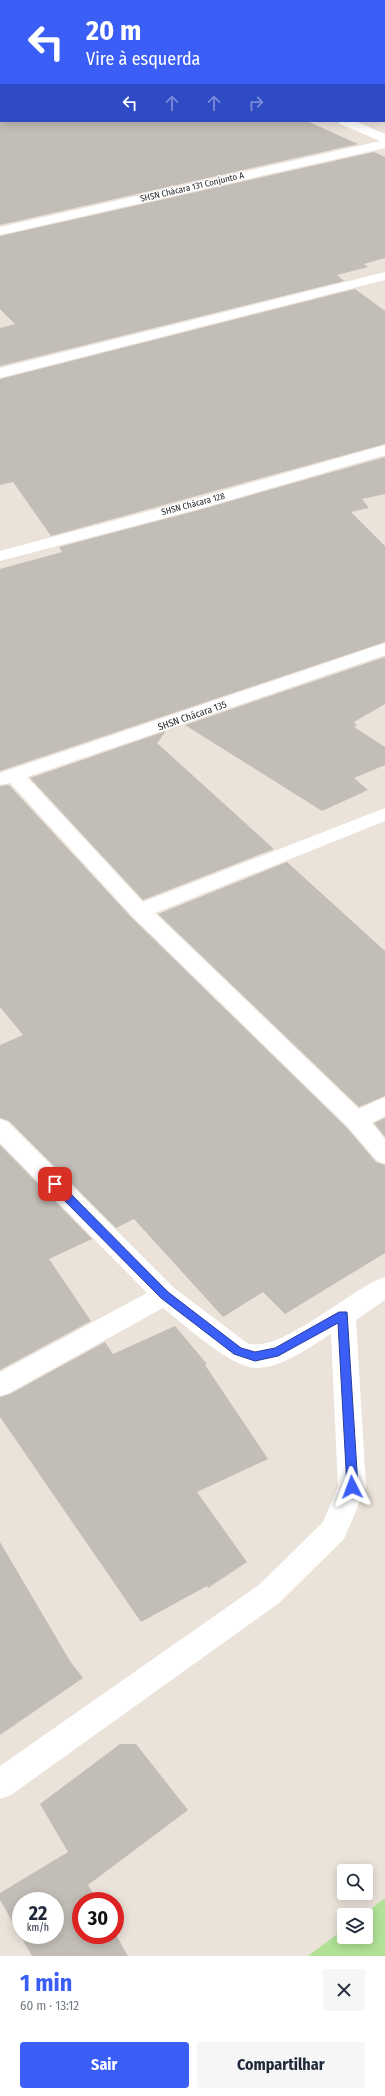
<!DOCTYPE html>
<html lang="pt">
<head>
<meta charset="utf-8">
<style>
	:root { --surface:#fff; --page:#f6f6f7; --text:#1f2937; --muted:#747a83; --accent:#3b5ef6 }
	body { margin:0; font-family:"Fira Sans Condensed",sans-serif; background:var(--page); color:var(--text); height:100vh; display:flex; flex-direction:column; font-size:15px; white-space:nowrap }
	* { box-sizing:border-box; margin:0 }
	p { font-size:13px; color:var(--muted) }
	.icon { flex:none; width:22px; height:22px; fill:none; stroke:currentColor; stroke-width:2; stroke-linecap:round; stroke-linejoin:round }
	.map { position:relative; height:1956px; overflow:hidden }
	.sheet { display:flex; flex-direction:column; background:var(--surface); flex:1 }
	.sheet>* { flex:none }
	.hud { position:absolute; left:0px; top:0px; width:385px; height:122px; box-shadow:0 2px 10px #0003; background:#3b5ef6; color:#fff; overflow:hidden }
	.buttons { position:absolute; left:337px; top:1864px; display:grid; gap:8px }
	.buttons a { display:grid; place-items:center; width:36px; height:36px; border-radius:4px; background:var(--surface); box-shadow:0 2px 10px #0003; font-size:20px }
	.speed { position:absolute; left:12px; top:1892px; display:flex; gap:8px; font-size:20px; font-weight:700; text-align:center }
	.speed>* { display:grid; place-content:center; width:52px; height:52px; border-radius:50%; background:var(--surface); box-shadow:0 2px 10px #0003; line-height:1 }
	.speed small { font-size:10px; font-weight:400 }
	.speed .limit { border:6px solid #d22; background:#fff; color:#111 }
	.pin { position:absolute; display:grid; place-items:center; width:34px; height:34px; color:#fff; margin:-17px; border-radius:8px; box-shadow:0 2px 6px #0006 }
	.me { position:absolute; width:44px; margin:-22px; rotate:357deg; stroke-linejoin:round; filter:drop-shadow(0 0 3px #0008) }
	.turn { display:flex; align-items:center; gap:14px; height:84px; padding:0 20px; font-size:18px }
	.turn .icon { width:52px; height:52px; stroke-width:2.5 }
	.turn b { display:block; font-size:28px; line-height:34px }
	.lanes { display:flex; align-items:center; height:38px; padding:0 20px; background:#0003; justify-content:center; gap:20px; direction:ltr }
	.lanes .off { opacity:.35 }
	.round { display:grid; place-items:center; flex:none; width:42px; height:42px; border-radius:4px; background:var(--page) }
	.overview { display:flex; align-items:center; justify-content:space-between; height:68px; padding:0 20px }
	h1 { font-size:24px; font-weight:700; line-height:30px; color:var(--accent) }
	.primary-button { display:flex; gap:8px; margin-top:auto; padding:8px 20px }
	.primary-button a { flex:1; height:46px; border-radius:4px; background:var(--accent); color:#fff; font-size:16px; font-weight:700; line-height:46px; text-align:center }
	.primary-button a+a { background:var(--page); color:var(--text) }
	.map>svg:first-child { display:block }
	.green { fill:#b0e197 }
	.building { fill:#c3bdb7; fill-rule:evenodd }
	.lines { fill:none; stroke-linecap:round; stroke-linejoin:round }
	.minor { fill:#fff; fill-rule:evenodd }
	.route { fill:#3b5ef6; stroke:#263da0 }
	.labels { text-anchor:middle; stroke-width:3; stroke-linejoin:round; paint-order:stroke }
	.far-street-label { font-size:9px; fill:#282828; stroke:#fff }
	.street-label { font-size:10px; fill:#282828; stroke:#fff }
</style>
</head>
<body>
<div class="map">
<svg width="385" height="1956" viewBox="0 0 385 1956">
	<rect width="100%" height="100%" fill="#ebe3da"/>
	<path class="green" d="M 385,1898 L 385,1956 L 308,1956 L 344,1929 L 344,1937 L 366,1937 L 366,1915 L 363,1915 Z"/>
	<path class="building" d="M 0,121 L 307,121 L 358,144 L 0,225 Z
		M 374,152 L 385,157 L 385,258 L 364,264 L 368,267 L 337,275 L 344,281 L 0,366 L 0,328 L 15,324 L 0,309 L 0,236 Z
		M 355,289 L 385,311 L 385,444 L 51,536 L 13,482 L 0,485 L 0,379 Z
		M 385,457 L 385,494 L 362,499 L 369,508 L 351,512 L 385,546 L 385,642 L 0,771 L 0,569 L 62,552 L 59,547 L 199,510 Z
		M 385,657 L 385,704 L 354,722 L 357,725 L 354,727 L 385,747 L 385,765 L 354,778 L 368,790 L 322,811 L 185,725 Z
		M 166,731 L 157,743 L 274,849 L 143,900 L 30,778 Z
		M 9,785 L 131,917 L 347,1128 L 376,1162 L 385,1165 L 385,1253 L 285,1314 L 263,1292 L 223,1317 L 134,1219 L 116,1228 L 9,1121 L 0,1118 L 0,1045 L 23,1035 L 0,1007 L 0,786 Z
		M 287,862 L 385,951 L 385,1096 L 359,1107 L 158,914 Z
		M 385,1118 L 385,1137 L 374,1123 Z
		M 0,1145 L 92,1239 L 49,1259 L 91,1321 L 0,1370 Z
		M 175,1326 L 207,1364 L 205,1365 L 268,1459 L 197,1492 L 247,1562 L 208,1588 L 207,1586 L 141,1622 L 0,1417 L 0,1397 L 10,1394 L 105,1342 L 113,1354 Z
		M 0,1542 L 70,1661 L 83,1678 L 0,1735 Z
		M 120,1744 L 136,1744 L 188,1810 L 88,1885 L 97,1901 L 81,1901 L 81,1935 L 115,1935 L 115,1933 L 128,1956 L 32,1956 L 0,1900 L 0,1893 L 68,1852 L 40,1804 ZM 21,1901 L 55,1901 L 55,1935 L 21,1935 Z"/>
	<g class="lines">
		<path class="minor" d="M 64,0 L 81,0 L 82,1 L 65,1 Z
			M 384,51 L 385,51 L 385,59 L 384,59 Z
			M 384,87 L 385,87 L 385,95 L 384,95 Z
			M 0,88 L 1,88 L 1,96 L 0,96 Z
			M 338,121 L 355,121 L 385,134 L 385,148 L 0,235 L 0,227 L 380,141 L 340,124 Z
			M 385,272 L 385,280 L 0,378 L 0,368 Z
			M 385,445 L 385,455 L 199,509 L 0,561 L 0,551 L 187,501 Z
			M 385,643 L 385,655 L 27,777 L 143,902 L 385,808 L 385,821 L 155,913 L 359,1109 L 385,1097 L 385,1116 L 372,1123 L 385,1139 L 385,1164 L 377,1161 L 348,1127 L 132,916 L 10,783 L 0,785 L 0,773 Z
			M 0,1119 L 8,1122 L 174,1288 L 247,1343 C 280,1355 351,1288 385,1277 L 385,1300 L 356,1320 L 366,1487 L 344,1539 L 279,1603 L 11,1795 L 0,1799 L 0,1766 L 259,1585 L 323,1522 L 338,1487 L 331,1334 C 309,1347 283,1368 256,1368 C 231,1368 184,1324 163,1308 L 9,1393 L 0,1396 L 0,1372 L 147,1293 L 0,1143 Z"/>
	</g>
	<path class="route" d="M 55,1180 L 58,1181 L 168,1292 L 241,1348 L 255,1352 L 275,1348 L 339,1312 L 347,1312 L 358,1487 L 356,1491 L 348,1491 L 347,1487 L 338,1323 L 278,1356 L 255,1361 L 234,1354 L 161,1298 L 51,1187 L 50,1184 Z"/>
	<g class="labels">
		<g class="far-street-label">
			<text transform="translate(192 187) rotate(-13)" y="3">SHSN Chácara 131 Conjunto A</text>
			<text transform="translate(193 504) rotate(-15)" y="3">SHSN Chácara 128</text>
		</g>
		<g class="street-label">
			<text transform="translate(192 715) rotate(-19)" y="4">SHSN Chácara 135</text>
		</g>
	</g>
</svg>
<div class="buttons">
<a><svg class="icon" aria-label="search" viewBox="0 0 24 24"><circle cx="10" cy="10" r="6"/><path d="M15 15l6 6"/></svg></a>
<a><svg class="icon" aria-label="layers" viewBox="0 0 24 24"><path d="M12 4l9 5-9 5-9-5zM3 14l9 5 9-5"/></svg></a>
</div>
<div class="speed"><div>22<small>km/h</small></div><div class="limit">30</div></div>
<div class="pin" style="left:55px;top:1184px;background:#d93025"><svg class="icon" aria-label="arrive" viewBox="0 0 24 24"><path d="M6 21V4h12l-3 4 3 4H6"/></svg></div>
<svg class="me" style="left:352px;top:1487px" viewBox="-20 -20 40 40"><path d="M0-17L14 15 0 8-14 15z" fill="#3b5ef6" stroke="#fff" stroke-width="4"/></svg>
<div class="hud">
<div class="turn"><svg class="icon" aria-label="left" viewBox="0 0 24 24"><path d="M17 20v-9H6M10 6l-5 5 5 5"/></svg><div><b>20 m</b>Vire à esquerda</div></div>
<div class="lanes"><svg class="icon" aria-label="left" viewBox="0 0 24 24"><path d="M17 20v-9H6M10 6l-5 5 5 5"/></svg><svg class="icon off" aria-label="ahead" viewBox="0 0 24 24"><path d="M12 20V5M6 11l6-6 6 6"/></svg><svg class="icon off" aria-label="ahead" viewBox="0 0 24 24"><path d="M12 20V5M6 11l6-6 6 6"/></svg><svg class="icon off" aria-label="right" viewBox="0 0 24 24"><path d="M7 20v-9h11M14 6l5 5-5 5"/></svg></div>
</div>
</div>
<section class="sheet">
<div class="overview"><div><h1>1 min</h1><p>60 m · 13:12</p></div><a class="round"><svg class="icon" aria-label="close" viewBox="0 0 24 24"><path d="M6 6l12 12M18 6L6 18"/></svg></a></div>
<div class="primary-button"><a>Sair</a><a>Compartilhar</a></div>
</section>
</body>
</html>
